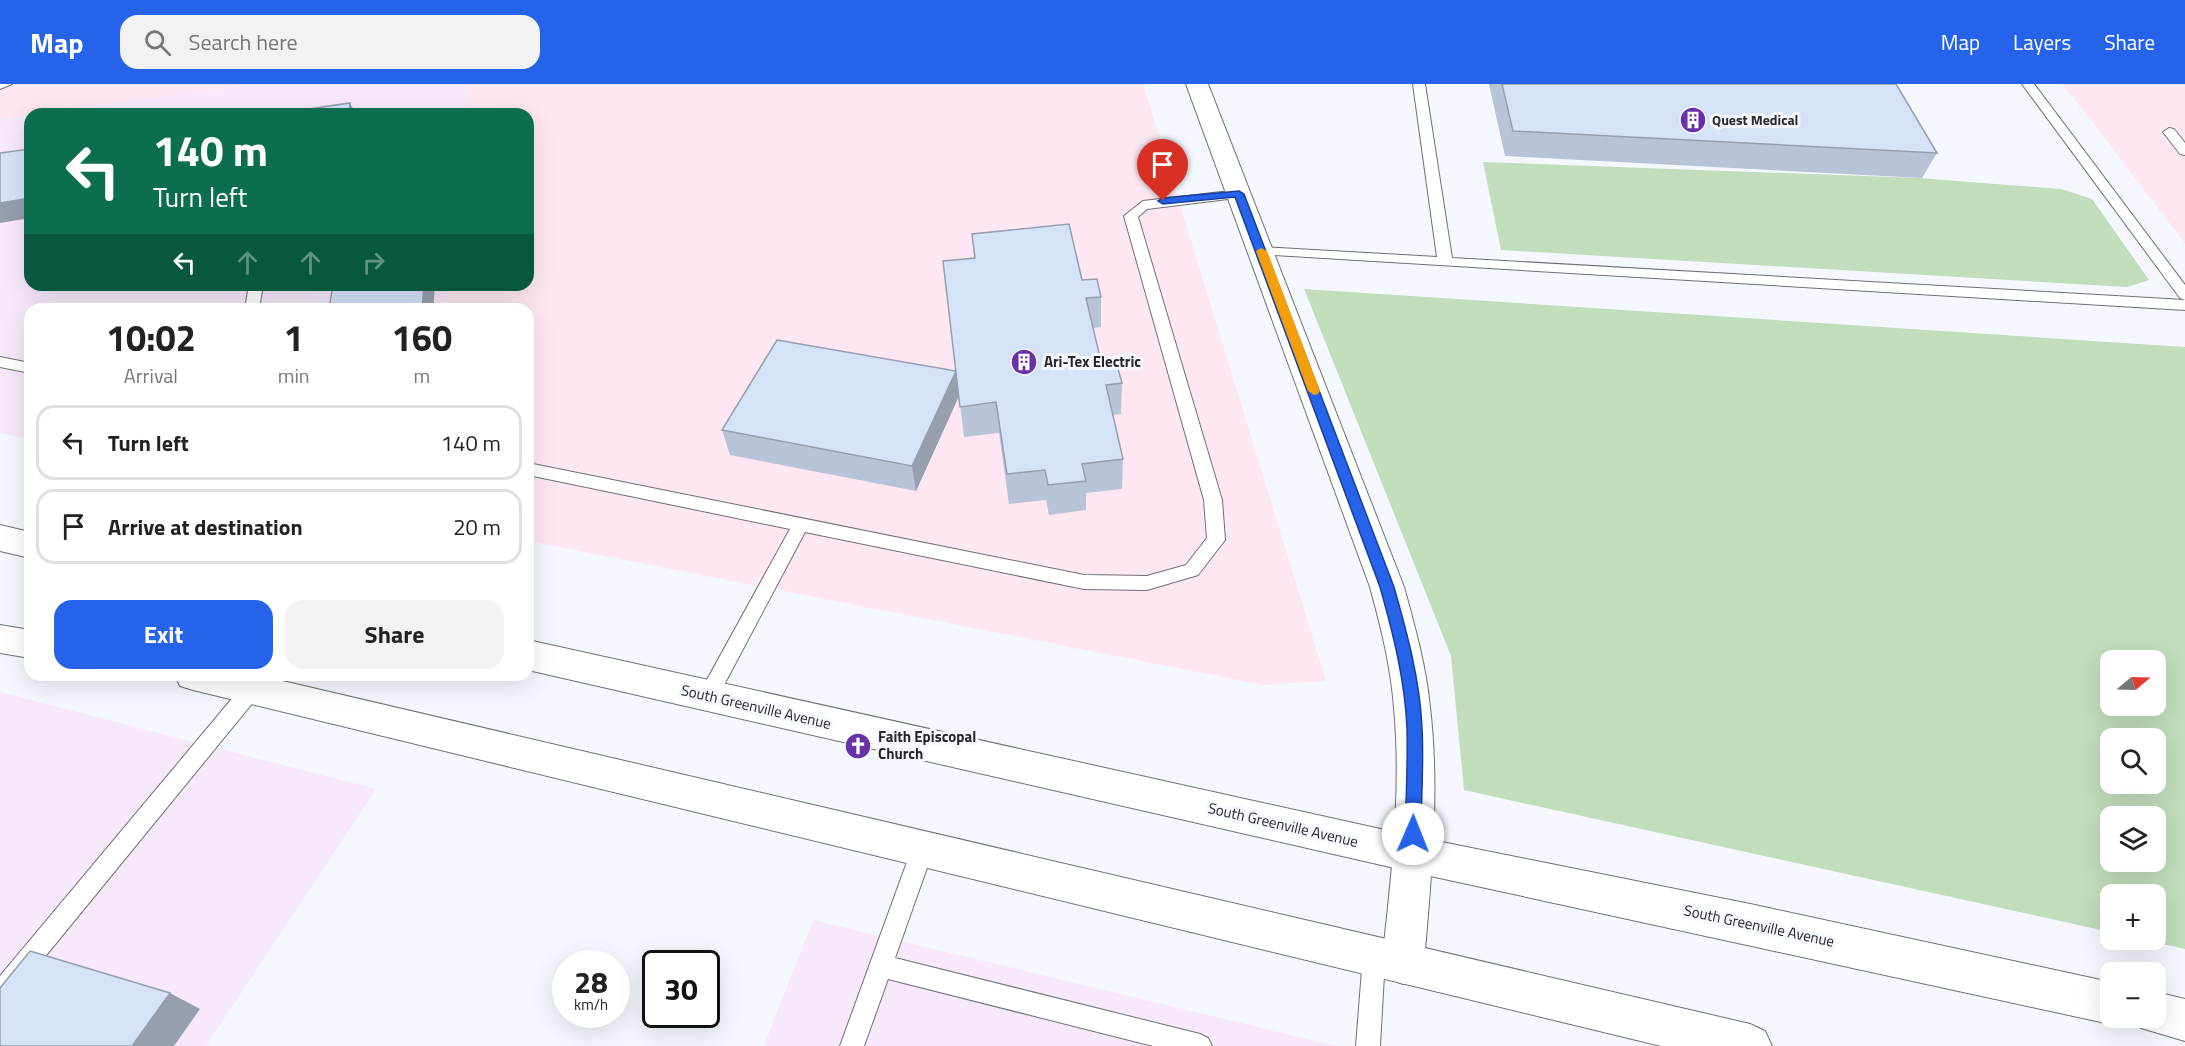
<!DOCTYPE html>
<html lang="en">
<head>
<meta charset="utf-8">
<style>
	:root { --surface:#fff; --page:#f2f2f2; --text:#222; --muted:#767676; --line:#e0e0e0; --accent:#2563eb }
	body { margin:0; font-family:"Titillium Web",sans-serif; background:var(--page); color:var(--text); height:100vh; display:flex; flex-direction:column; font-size:22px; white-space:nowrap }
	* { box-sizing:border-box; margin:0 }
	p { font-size:20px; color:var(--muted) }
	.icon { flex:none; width:33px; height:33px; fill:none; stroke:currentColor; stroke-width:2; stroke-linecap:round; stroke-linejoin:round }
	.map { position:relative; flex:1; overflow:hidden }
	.details { position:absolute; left:24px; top:219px; width:510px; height:378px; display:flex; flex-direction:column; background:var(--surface); border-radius:18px; box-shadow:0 6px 24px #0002 }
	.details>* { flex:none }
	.guide { position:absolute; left:24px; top:24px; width:510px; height:183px; border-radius:18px; box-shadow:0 6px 24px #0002; background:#0b6e4f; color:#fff; overflow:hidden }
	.needle { width:39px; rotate:71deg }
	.controls { position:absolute; left:2100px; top:566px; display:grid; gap:12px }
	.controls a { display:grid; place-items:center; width:66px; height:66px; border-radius:12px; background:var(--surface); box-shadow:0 6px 24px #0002; font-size:30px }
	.speed { position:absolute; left:552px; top:866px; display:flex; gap:12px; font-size:30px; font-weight:700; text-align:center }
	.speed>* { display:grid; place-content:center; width:78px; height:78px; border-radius:50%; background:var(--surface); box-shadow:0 6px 24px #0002; line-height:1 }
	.speed small { font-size:15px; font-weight:400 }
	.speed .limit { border:3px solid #111; border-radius:9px; background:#fff; color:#111 }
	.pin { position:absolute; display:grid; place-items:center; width:51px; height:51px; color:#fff; margin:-62px -26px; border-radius:50% 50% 50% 0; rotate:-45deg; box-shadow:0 0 6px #0007 }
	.pin .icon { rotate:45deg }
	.me { position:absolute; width:66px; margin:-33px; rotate:1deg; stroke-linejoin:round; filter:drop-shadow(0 0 4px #0008) }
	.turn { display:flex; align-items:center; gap:21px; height:126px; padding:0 30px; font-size:27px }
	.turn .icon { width:78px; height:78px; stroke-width:2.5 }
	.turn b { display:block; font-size:42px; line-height:51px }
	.lanes { display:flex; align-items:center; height:57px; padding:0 30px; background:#0003; justify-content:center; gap:30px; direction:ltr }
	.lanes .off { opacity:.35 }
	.eta { display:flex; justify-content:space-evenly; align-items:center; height:102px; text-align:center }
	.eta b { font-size:36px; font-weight:700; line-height:42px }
	.button { display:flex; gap:12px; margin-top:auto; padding:12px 30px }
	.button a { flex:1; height:69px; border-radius:18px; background:var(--accent); color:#fff; font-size:24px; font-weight:700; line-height:69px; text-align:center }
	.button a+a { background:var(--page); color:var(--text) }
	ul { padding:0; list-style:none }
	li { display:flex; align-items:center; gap:18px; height:75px; margin:0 12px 9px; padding:0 18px; border:3px solid var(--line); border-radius:18px }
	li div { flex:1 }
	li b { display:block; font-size:22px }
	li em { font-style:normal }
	header { display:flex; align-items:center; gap:36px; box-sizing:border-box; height:84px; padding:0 30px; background:var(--accent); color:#fff }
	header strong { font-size:28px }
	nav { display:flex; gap:33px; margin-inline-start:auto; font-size:21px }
	.search { width:420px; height:54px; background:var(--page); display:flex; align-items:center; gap:15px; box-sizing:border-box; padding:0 21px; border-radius:18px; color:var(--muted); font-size:22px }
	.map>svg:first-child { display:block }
	.commercial { fill:#f7e8fb }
	.industrial { fill:#fee7f3 }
	.green { fill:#c1ddbb; fill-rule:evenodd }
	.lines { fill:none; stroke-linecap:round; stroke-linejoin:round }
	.lane-casing { stroke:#6d7075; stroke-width:2 }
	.street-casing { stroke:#6d7075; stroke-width:2 }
	.secondary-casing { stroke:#6d7075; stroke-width:2 }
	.lane { fill:#fff; fill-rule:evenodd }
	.street { fill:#fff; fill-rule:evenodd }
	.secondary { fill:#fff; fill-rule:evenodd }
	.wall { fill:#b7c3d6 }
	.shaded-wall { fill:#959fae }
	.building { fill:#d5e3f9; stroke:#959fae; stroke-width:1.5 }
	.route { fill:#2563eb; stroke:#184099; stroke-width:1.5 }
	.slow { fill:#f59e0b }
	.labels { text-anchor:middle; stroke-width:6; stroke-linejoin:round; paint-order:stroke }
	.far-poi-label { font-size:14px; font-weight:bold; fill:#27282a; stroke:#f4f8fe; text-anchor:start }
	.poi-label { font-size:15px; font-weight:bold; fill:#27282a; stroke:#f4f8fe; text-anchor:start }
	.street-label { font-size:15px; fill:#27282a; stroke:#f4f8fe }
</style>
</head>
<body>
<header>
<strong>Map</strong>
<div class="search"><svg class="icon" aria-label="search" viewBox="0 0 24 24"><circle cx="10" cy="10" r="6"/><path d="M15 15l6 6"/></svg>Search here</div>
<nav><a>Map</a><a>Layers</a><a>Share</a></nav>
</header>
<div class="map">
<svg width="2185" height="962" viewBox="0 0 2185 962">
	<rect width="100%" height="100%" fill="#f4f8fe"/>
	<path class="commercial" d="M 251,0 L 468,0 L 465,30 L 35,30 Z
		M 30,31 L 30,201 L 448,201 L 446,225 L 30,225 L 30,355 L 0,349 L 0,35 Z
		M 0,608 L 376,705 L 206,962 L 0,962 Z
		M 813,836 L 1337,962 L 764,962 Z"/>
	<path class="industrial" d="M 0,0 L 251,0 L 0,35 Z
		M 468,0 L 1143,0 L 1326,597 L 1264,601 L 528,457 L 528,225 L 446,225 L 448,201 L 528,201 L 528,30 L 465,30 Z
		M 2062,0 L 2185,0 L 2185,160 L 2097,44 Z"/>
	<path class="green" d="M 1483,78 L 1919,94 L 2061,105 L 2092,115 L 2149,196 L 2127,203 L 1501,166 Z
		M 1304,205 L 2185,263 L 2185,865 L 2141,855 L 2156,855 L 2156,810 L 2110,810 L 2110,848 L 1464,706 L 1451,572 ZM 2110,576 L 2156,576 L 2156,621 L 2110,621 ZM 2110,654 L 2156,654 L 2156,699 L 2110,699 ZM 2110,732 L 2156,732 L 2156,777 L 2110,777 Z"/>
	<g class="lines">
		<defs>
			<path id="lane" d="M 0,0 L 12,0 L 0,5 Z
				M 1413,0 L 1425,0 L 1452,174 L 2185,216 L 2185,226 L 1256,170 L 1256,164 L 1261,163 L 1437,173 Z
				M 2022,0 L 2034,0 L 2185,201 L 2185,216 L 2180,214 Z
				M 2169,44 L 2174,45 L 2185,59 L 2185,71 L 2180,70 L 2163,48 Z
				M 1239,106 L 1246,110 L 1244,113 L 1147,125 L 1138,133 L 1222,416 L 1225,456 L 1198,491 L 1147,506 L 1084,505 L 805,448 L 715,618 L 708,620 L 701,618 L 698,612 L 790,445 L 528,391 L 528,379 L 1084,491 L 1147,492 L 1186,481 L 1207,454 L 1204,416 L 1124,132 L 1143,117 Z
				M 249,201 L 263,201 L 259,225 L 245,225 Z
				M 0,273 L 30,279 L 30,289 L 0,283 Z
				M 252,597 L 259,599 L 262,605 L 259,611 L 8,918 L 0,922 L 0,892 L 245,599 Z
				M 922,757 L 930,760 L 933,767 L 895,874 L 1200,950 L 1208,954 L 1212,962 L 1153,962 L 888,895 L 864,962 L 840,962 L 911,767 L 914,760 Z
				M 1374,862 L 1382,865 L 1385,873 L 1380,962 L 1356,962 L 1363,873 L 1366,865 Z"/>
			<path id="street" d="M 1186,0 L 1208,0 L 1404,503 C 1415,543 1426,582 1430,623 C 1440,708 1431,794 1424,879 L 1418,894 L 1403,900 L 1388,894 L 1382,879 C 1391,794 1402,709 1394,624 C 1391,583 1381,543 1370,503 Z"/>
			<path id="secondary" d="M 0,441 L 30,448 L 30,474 L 0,467 Z
				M 0,541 L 30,546 L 30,574 L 0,569 Z
				M 528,556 L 1412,752 L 1755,821 L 2110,898 L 2110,933 L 2125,933 L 2110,940 L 1412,788 L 528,586 Z
				M 175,591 L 257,591 L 1750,940 L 1765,947 L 1772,962 L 1661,962 L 193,606 L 180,602 Z
				M 2156,908 L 2185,915 L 2185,957 L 2141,944 L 2136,933 L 2156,933 Z"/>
		</defs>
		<use href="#lane" class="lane-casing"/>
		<use href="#street" class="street-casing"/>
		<use href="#secondary" class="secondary-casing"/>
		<use href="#lane" class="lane"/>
		<use href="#street" class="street"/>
		<use href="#secondary" class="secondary"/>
	</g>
	<path class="wall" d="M 1489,0 L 1896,0 L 1937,69 L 1922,94 L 1505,72 Z
		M 972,150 L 1082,196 L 1101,213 L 1101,243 L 1093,244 L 1102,282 L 1122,299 L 1121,330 L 1113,331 L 1123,375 L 1122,405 L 1086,409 L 1086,426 L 1049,431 L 1046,416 L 1009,420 L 999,349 L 964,353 L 959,312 L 916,407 L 730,371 L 722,346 L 956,287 L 974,174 Z"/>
	<path class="shaded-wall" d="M 350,19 L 356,30 L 349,30 Z
		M 30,114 L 30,134 L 0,139 L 0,119 Z
		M 424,201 L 435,201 L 433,225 L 422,225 Z
		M 956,287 L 959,312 L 916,407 L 912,382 Z
		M 170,909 L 200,925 L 174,962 L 132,962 Z"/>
	<path class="building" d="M 1502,0 L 1896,0 L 1937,69 L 1513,47 Z
		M 350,19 L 349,30 L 275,30 Z
		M 30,65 L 30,114 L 0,119 L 0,69 Z
		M 1069,140 L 1082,196 L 1097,195 L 1101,213 L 1086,214 L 1102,282 L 1117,281 L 1122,299 L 1106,301 L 1123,375 L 1082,380 L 1086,397 L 1048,401 L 1045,386 L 1007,390 L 996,318 L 960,323 L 943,177 L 975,174 L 972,150 Z
		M 333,201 L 424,201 L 422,225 L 329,225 Z
		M 777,256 L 956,287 L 912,382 L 722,346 Z
		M 30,867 L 170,909 L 132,962 L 0,962 L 0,904 Z"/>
	<path class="route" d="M 1239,107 L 1244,110 L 1394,503 C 1407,549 1420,596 1422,644 C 1424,679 1421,715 1421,750 L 1419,756 L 1413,758 L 1407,756 L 1405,750 C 1406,715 1408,679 1407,644 C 1405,596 1393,549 1380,503 L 1235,113 L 1163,120 L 1158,117 L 1163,114 Z"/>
	<path class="slow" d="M 1261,164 L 1267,167 L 1320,307 L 1318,310 L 1314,311 L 1308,307 L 1256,167 Z"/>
	<defs>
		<symbol id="building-disc" viewBox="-11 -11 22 22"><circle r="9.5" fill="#6931a8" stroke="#f4f8fe"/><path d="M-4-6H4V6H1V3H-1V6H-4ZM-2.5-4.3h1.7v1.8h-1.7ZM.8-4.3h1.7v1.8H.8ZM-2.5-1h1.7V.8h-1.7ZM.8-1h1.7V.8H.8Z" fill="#fff"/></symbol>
		<symbol id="church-disc" viewBox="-11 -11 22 22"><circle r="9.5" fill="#6931a8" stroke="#f4f8fe"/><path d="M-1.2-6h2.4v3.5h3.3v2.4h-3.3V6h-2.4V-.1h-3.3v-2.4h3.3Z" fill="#fff"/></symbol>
	</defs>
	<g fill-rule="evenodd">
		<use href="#building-disc" x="1678" y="21" width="30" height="30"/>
		<use href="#building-disc" x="1009" y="263" width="30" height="30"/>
		<use href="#church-disc" x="843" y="647" width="30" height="30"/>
	</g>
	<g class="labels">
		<g class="far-poi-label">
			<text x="1712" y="41">Quest Medical</text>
		</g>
		<g class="poi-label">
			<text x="1044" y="283">Ari-Tex Electric</text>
			<text x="878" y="658">Faith Episcopal<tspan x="878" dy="17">Church</tspan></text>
		</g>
		<g class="street-label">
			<text transform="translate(756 623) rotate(13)" y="5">South Greenville Avenue</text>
			<text transform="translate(1283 741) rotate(13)" y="5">South Greenville Avenue</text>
			<text transform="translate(1759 842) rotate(12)" y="5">South Greenville Avenue</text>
		</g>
	</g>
</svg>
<div class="controls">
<a><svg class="needle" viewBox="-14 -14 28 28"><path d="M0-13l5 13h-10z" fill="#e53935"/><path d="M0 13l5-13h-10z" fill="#767676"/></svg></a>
<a><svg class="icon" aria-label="search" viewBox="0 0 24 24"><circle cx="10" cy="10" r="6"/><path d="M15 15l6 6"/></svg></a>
<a><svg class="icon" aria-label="layers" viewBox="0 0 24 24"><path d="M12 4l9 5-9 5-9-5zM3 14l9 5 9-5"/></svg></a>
<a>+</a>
<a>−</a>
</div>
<div class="speed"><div>28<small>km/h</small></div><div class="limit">30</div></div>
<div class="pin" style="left:1163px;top:117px;background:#d93025"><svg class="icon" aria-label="arrive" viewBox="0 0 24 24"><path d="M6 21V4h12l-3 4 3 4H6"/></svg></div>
<svg class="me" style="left:1413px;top:750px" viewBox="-20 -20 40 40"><circle r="19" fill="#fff"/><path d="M0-13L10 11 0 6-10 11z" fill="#2563eb"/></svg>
<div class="guide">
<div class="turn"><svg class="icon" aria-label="left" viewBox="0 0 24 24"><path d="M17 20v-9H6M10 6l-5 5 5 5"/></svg><div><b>140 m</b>Turn left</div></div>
<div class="lanes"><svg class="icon" aria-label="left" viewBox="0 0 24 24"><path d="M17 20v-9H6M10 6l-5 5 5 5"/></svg><svg class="icon off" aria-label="ahead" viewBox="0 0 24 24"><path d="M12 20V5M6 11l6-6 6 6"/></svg><svg class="icon off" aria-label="ahead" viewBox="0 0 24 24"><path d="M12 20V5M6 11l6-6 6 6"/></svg><svg class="icon off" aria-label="right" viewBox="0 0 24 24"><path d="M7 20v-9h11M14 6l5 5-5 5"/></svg></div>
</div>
<section class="details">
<div class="eta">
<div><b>10:02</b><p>Arrival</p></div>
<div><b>1</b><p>min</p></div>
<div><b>160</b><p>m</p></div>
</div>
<ul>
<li><svg class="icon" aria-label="left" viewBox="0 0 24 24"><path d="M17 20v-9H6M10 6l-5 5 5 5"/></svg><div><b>Turn left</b></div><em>140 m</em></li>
<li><svg class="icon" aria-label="arrive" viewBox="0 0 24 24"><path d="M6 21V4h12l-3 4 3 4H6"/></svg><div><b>Arrive at destination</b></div><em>20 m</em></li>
</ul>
<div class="button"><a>Exit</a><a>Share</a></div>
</section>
</div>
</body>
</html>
